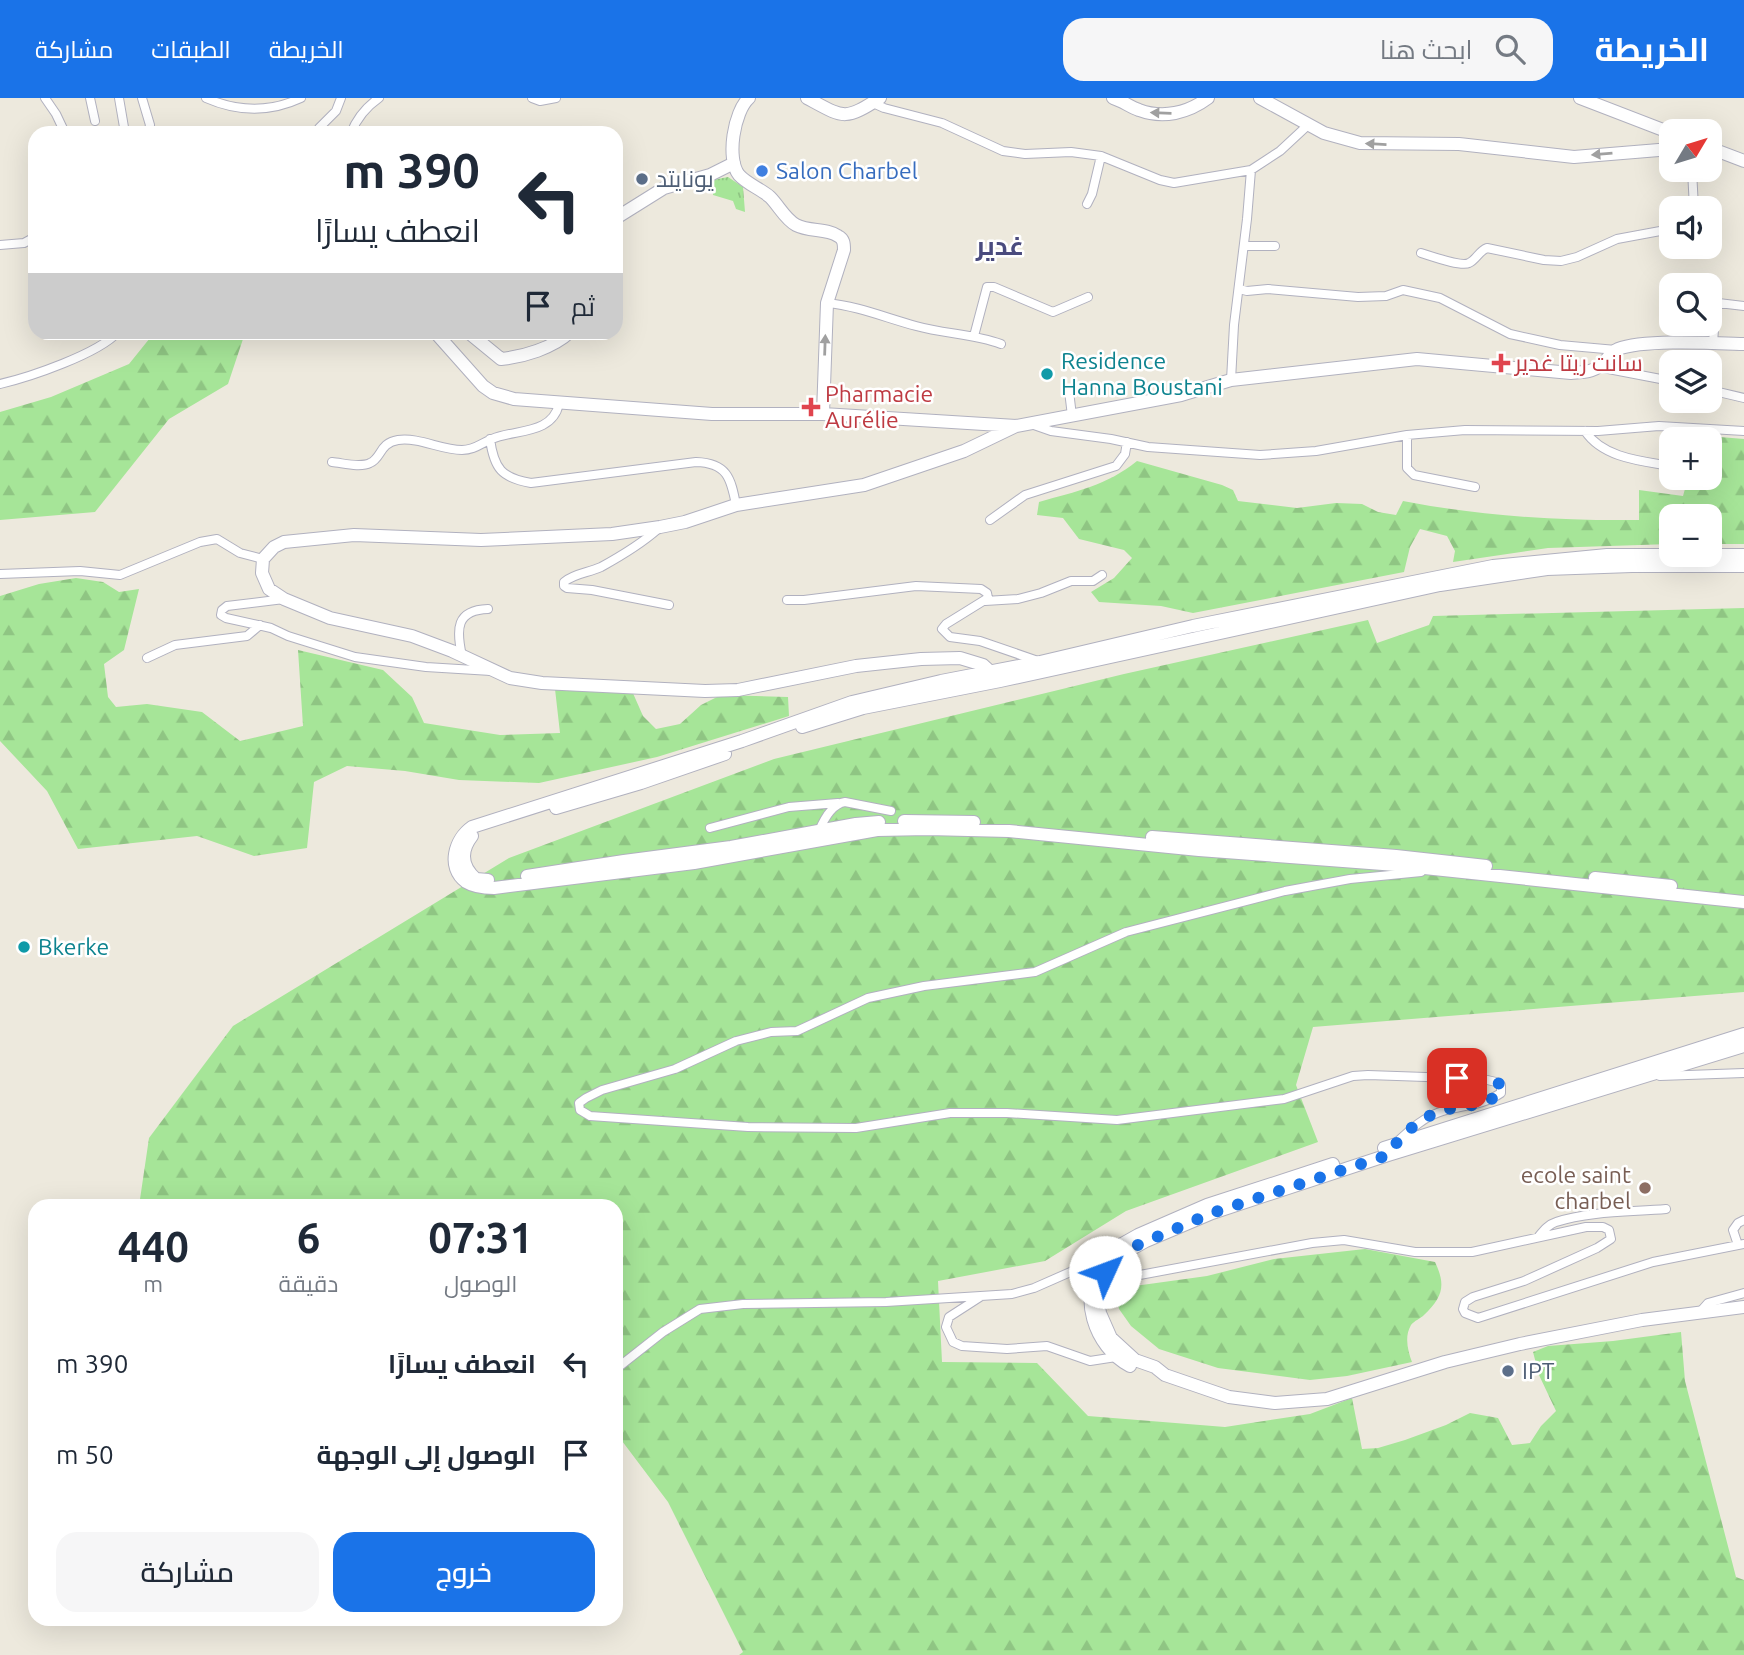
<!DOCTYPE html>
<html lang="ar">
<head>
<meta charset="utf-8">
<style>
	:root { --surface:#fff; --page:#f6f6f7; --text:#1f2937; --muted:#747a83; --accent:#1a73e8 }
	body { margin:0; font-family:Ubuntu,Cairo,sans-serif; background:var(--page); color:var(--text); direction:rtl; height:100vh; display:flex; flex-direction:column; font-size:26px; white-space:nowrap }
	* { box-sizing:border-box; margin:0 }
	p { font-size:23px; color:var(--muted) }
	.icon { flex:none; width:38px; height:38px; fill:none; stroke:currentColor; stroke-width:2; stroke-linecap:round; stroke-linejoin:round }
	.map { position:relative; flex:1; overflow:hidden; direction:ltr }
	.sheet { position:absolute; left:28px; top:1101px; width:595px; height:427px; display:flex; flex-direction:column; background:var(--surface); border-radius:21px; box-shadow:0 7px 28px #0002; direction:rtl }
	.sheet>* { flex:none }
	.hud { position:absolute; left:28px; top:28px; width:595px; height:214px; border-radius:21px; box-shadow:0 7px 28px #0002; direction:rtl; background:#fff; color:var(--text); overflow:hidden }
	.needle { width:46px; rotate:52deg }
	.fabs { position:absolute; left:1659px; top:21px; display:grid; gap:14px }
	.fabs a { display:grid; place-items:center; width:63px; height:63px; border-radius:14px; background:var(--surface); box-shadow:0 7px 28px #0002; font-size:35px }
	.pin { position:absolute; display:grid; place-items:center; width:60px; height:60px; color:#fff; margin:-30px; border-radius:14px; box-shadow:0 4px 10px #0006 }
	.me { position:absolute; width:77px; margin:-38px; rotate:47deg; stroke-linejoin:round; filter:drop-shadow(0 0 5px #0008) }
	.turn { display:flex; align-items:center; gap:24px; height:147px; padding:0 28px; font-size:32px }
	.turn .icon { width:91px; height:91px; stroke-width:2.5 }
	.turn b { display:block; font-size:49px; line-height:60px }
	.then { display:flex; align-items:center; height:66px; padding:0 28px; background:#0003; gap:14px; font-size:26px }
	.eta { display:flex; justify-content:space-evenly; align-items:center; height:119px; text-align:center }
	.eta b { font-size:42px; font-weight:600; line-height:49px }
	.button { display:flex; gap:14px; margin-top:auto; padding:14px 28px }
	.button a { flex:1; height:80px; border-radius:21px; background:var(--accent); color:#fff; font-size:28px; font-weight:600; line-height:80px; text-align:center }
	.button a+a { background:var(--page); color:var(--text) }
	ul { padding:0; list-style:none }
	li { display:flex; align-items:center; gap:21px; height:91px; padding:0 28px }
	li div { flex:1 }
	li b { display:block; font-size:26px }
	li em { font-style:normal }
	header { display:flex; align-items:center; gap:42px; box-sizing:border-box; height:98px; padding:0 35px; background:var(--accent); color:#fff }
	header strong { font-size:33px }
	nav { display:flex; gap:38px; margin-inline-start:auto; font-size:24px }
	.search { width:490px; height:63px; background:var(--page); display:flex; align-items:center; gap:18px; box-sizing:border-box; padding:0 24px; border-radius:21px; color:var(--muted); font-size:26px }
	.map>svg:first-child { display:block }
	.grass { fill:url(#grass-tufts) }
	.forest { fill:url(#forest-firs) }
	.lines { fill:none; stroke-linecap:round; stroke-linejoin:round }
	.street-casing { stroke:#b1b1bf; stroke-width:10 }
	.secondary-casing { stroke:#b1b1bf; stroke-width:14 }
	.street { stroke:#fff; stroke-width:8 }
	.secondary { stroke:#fff; stroke-width:12 }
	.oneway { fill:#a0a0a0 }
	.route { stroke:#1a73e8; stroke-width:12; stroke-dasharray:0 21.6 }
	.shop-dot { fill:#3f7fe0; stroke:#fff; stroke-width:2.5 }
	.service-dot { fill:#5c6f8a; stroke:#fff; stroke-width:2.5 }
	.health-dot { fill:#e0444e; stroke:#fff; stroke-width:2.5 }
	.culture-dot { fill:#0f9aa8; stroke:#fff; stroke-width:2.5 }
	.education-dot { fill:#8d6e63; stroke:#fff; stroke-width:2.5 }
	.labels { text-anchor:middle; stroke-width:5; stroke-linejoin:round; paint-order:stroke }
	.shop-label { font-size:23px; fill:#366cbe; stroke:#fff; text-anchor:start }
	.service-label { font-size:23px; fill:#4e5e75; stroke:#fff; text-anchor:start }
	.culture-label { font-size:23px; fill:#0d838f; stroke:#fff; text-anchor:start }
	.health-label { font-size:23px; fill:#be3a42; stroke:#fff; text-anchor:start }
	.education-label { font-size:23px; fill:#785e54; stroke:#fff; text-anchor:end }
	.quarter-label { font-size:26px; font-weight:bold; fill:#4a4b7e; stroke:#fff }
</style>
</head>
<body>
<header>
<strong>الخريطة</strong>
<div class="search"><svg class="icon" aria-label="search" viewBox="0 0 24 24"><circle cx="10" cy="10" r="6"/><path d="M15 15l6 6"/></svg>ابحث هنا</div>
<nav><a>الخريطة</a><a>الطبقات</a><a>مشاركة</a></nav>
</header>
<div class="map">
<svg width="1744" height="1557" viewBox="0 0 1744 1557">
	<defs>
		<pattern id="grass-tufts" width="24" height="20" patternUnits="userSpaceOnUse" patternTransform="scale(1.75)"><rect width="24" height="20" fill="#a6e598"/><path d="M3 7l-1-3M5 7V3M7 7l1-3M15 17l-1-3M17 17v-4M19 17l1-3" fill="none" stroke="#8fc583"/></pattern>
		<pattern id="forest-firs" width="22" height="20" patternUnits="userSpaceOnUse" patternTransform="scale(1.75)"><rect width="22" height="20" fill="#a6e598"/><path d="M5 1l3.5 6h-7zM16 11l3.5 6h-7z" fill="#8fc583"/></pattern>
	</defs>
	<rect width="100%" height="100%" fill="#ede9dd"/>
	<path class="grass" d="M 728,79 L 743,89 L 745,114 L 736,111 L 733,103 L 713,97 L 712,82 Z"/>
	<path class="forest" d="M 154,235 L 245,235 L 228,286 L 169,321 L 95,414 L 0,422 L 0,314 L 51,299 L 129,266 Z
		M 1696,337 L 1744,341 L 1744,446 L 1710,446 L 1710,418 L 1671,418 L 1671,446 L 1548,450 L 1453,464 L 1455,453 L 1447,438 L 1420,431 L 1410,449 L 1404,474 L 1193,515 L 1161,508 L 1099,504 L 1091,494 L 1114,480 L 1132,460 L 1124,452 L 1079,441 L 1063,420 L 1037,417 L 1039,404 C 1077,393 1106,388 1137,363 L 1222,387 L 1233,392 L 1238,403 L 1297,410 L 1336,405 L 1362,406 L 1378,414 L 1396,417 L 1403,403 C 1480,418 1561,423 1639,422 L 1639,392 L 1683,398 L 1688,380 L 1710,380 L 1710,341 L 1695,341 Z
		M 76,480 L 103,484 L 119,494 L 139,491 L 124,552 L 104,566 L 108,599 L 116,609 L 147,606 L 202,614 L 240,643 L 303,628 L 298,552 L 383,572 L 412,599 L 424,625 L 500,637 L 560,635 L 555,591 L 632,593 L 643,618 L 656,631 L 680,626 L 701,607 L 721,597 L 788,599 L 789,618 L 657,659 L 539,685 L 459,682 L 405,673 L 347,668 L 314,684 L 307,750 L 254,758 L 197,738 L 78,751 L 47,693 L 0,643 L 0,498 L 39,486 Z
		M 1744,510 L 1744,894 L 1313,929 L 1296,987 L 1318,1044 L 1126,1113 L 1045,1163 L 938,1183 L 942,1264 L 1037,1265 L 1088,1318 L 1225,1329 L 1310,1316 L 1352,1300 L 1362,1351 L 1378,1350 L 1405,1342 L 1446,1327 L 1470,1315 L 1498,1320 L 1512,1347 L 1530,1345 L 1541,1328 L 1556,1313 L 1539,1277 L 1533,1254 L 1548,1248 L 1613,1243 L 1681,1234 L 1685,1283 L 1736,1479 L 1744,1482 L 1744,1557 L 739,1557 L 743,1554 L 668,1404 L 616,1335 L 616,1108 L 139,1108 L 149,1040 L 233,928 L 509,760 L 774,661 L 1124,576 L 1368,522 L 1377,545 L 1429,527 L 1433,518 Z
		M 1365,1151 L 1435,1164 C 1446,1187 1443,1199 1424,1217 C 1421,1220 1414,1223 1411,1227 C 1404,1239 1408,1253 1412,1264 L 1347,1278 L 1310,1282 L 1218,1270 L 1159,1251 L 1131,1228 L 1119,1211 L 1116,1199 L 1120,1190 L 1207,1178 L 1274,1161 Z"/>
	<g class="lines">
		<defs>
			<path id="street" d="M 45,0 L 56,16 L 65,35
				M 90,0 L 95,23
				M 119,0 L 125,35
				M 142,0 L 150,27 L 148,35
				M 206,0 C 238,14 269,15 301,0
				M 532,0 L 540,3 L 556,0
				M 873,5 L 884,10 L 942,25 L 1003,53 L 1025,56 L 1071,54 L 1101,58 L 1160,82 L 1174,85 L 1251,72 L 1280,53 L 1308,27
				M 319,30 L 336,13 L 341,0
				M 351,35 C 357,20 366,9 379,0
				M 1692,72 L 1694,110
				M 1087,106 L 1092,96 L 1101,58
				M 0,147 L 24,145 L 35,139
				M 1244,148 L 1275,148
				M 1421,155 C 1431,158 1461,169 1469,165 C 1476,162 1479,153 1487,150 L 1544,162 L 1561,163 L 1577,159 L 1617,141 L 1671,131
				M 1239,191 L 1247,193 L 1268,191 L 1358,199 L 1386,198 L 1403,192 L 1440,200 L 1510,236 L 1560,247 L 1616,252
				M 1710,204 L 1744,208
				M 827,205 C 858,208 886,220 916,228 C 945,236 974,236 1001,246
				M 974,238 L 987,189 L 994,189 L 1053,214 L 1088,199
				M 1713,245 L 1716,205
				M 1598,269 L 1671,283
				M 1231,282 L 1234,227 L 1247,121 L 1251,72
				M 0,286 C 30,279 98,256 118,234
				M 1710,292 L 1744,300
				M 1072,318 L 1069,293 L 1082,291
				M 1031,326 L 1051,333 L 1111,341 L 1148,349 L 1260,357 L 1316,353 L 1407,337 L 1465,332 L 1598,333 L 1659,328 L 1744,333
				M 1585,333 C 1603,360 1641,363 1671,368
				M 1407,337 L 1407,370 L 1414,377 L 1475,389
				M 490,341 C 494,371 502,380 531,385 L 696,364 C 727,365 731,380 736,407
				M 332,364 C 343,365 360,370 370,365 C 382,360 379,345 398,342 C 419,339 441,352 462,352 C 475,352 481,345 492,341 C 515,331 552,337 559,306
				M 990,422 L 1025,397 L 1116,368 L 1125,356 L 1127,344
				M 658,431 C 641,446 621,458 601,469 C 588,475 575,475 564,484 L 564,488 L 567,490 L 592,492 L 669,507
				M 0,476 L 80,473 L 120,477 L 200,444 L 217,441 L 240,455 L 263,461
				M 284,501 L 227,508 L 222,512 L 221,517 L 226,520 L 271,530 L 288,538 L 355,559 L 426,569 L 491,573
				M 787,502 L 804,502 L 916,488 L 981,491 L 987,495 L 988,500 L 946,526 L 942,531 L 950,539 L 980,543 L 1038,563
				M 985,503 L 1018,501 L 1041,495 L 1071,483 L 1093,483 L 1102,477
				M 462,558 C 456,531 456,512 488,511
				M 147,560 L 175,547 L 247,538 L 260,527
				M 710,730 L 789,709 L 838,705
				M 819,733 C 824,721 832,706 845,704 L 891,713
				M 1660,978 L 1744,975
				M 1397,1044 C 1411,1031 1425,1018 1443,1013 C 1463,1007 1482,1008 1501,995 L 1501,987 L 1496,984 L 1483,981 L 1368,977 L 1353,978 L 1284,1001 L 1117,1022 L 1007,1015 L 950,1015 L 856,1030 L 748,1029 L 590,1018 L 580,1012 L 579,1005 L 586,1000 L 602,992 L 675,971 L 736,943 L 771,934 L 797,933 L 868,900 L 924,888 L 1035,874 L 1126,834 L 1285,793 L 1350,781 L 1421,774
				M 1539,1138 C 1544,1132 1549,1126 1556,1124 C 1589,1113 1632,1114 1666,1111
				M 1738,1147 L 1733,1132 L 1738,1125 L 1744,1122
				M 1100,1179 L 1129,1179 L 1312,1145 L 1344,1142 L 1415,1154 L 1472,1154 L 1586,1129 L 1603,1129 L 1609,1132 L 1611,1141 L 1597,1150 L 1524,1183 L 1473,1199 L 1465,1204 L 1463,1211 L 1465,1215 L 1478,1220 L 1653,1164 L 1744,1146
				M 980,1199 L 949,1219 L 946,1229 L 953,1244 L 962,1248 L 1007,1251 L 1047,1248 L 1090,1263 L 1116,1259
				M 1700,1214 L 1708,1205 L 1744,1195
				M 616,1271 L 663,1234 L 700,1211 L 743,1206 L 886,1204 L 1012,1196 L 1034,1190 L 1109,1157"/>
			<path id="secondary" d="M 749,0 C 734,13 726,61 739,77 C 747,86 761,91 770,99 C 779,108 785,121 796,127 C 809,134 827,130 838,138 C 844,141 844,146 844,152 L 827,205 L 823,316
				M 807,0 C 844,20 844,23 880,0
				M 1113,0 C 1123,3 1130,9 1139,12 C 1163,21 1188,15 1208,0
				M 1260,0 L 1324,35 L 1360,45 L 1459,46 L 1574,59 L 1671,51
				M 1580,0 L 1671,35
				M 1710,50 L 1744,63
				M 616,120 L 664,90 L 710,77 L 734,65
				M 435,234 L 483,288 L 493,295 L 514,301 L 712,316 L 823,316 L 1016,328 L 1181,297 L 1231,282 L 1417,261 L 1571,275 C 1586,274 1596,274 1606,262 C 1609,258 1613,253 1618,251 C 1643,241 1715,245 1744,246
				M 468,234 L 501,261 C 523,259 553,250 570,234
				M 1744,457 L 1607,457 L 1493,468 L 1193,528 L 1040,564 L 941,583 L 852,604 L 742,643 L 472,729 C 455,741 446,769 466,784 C 474,789 484,790 494,790 L 694,765 L 877,732 L 928,731 L 1009,733 L 1199,752 L 1396,767 L 1744,804
				M 995,578 L 983,567 L 960,560 L 921,561 L 856,568 L 738,592 L 705,593 L 542,585 L 510,580 L 452,553 L 412,538 L 330,520 L 284,501 L 269,491 L 262,475 L 263,461 L 274,449 L 284,444 L 354,437 L 481,442 L 612,436 L 660,429 L 685,424 L 736,407 L 864,387 L 964,353 L 1016,328
				M 802,629 L 863,610 L 1000,583 L 1440,487 L 1547,471 L 1632,468 L 1744,468
				M 556,710 L 641,685 L 725,656
				M 904,723 L 974,724
				M 472,738 C 461,752 461,768 476,781 L 488,782
				M 1152,739 L 1396,758 L 1486,768
				M 527,778 L 624,763 L 731,749 L 856,726 L 879,724
				M 1595,780 L 1671,788
				M 1744,948 L 1388,1057 L 1212,1115 L 1146,1143 L 1119,1158 L 1105,1174 L 1098,1201 L 1100,1215 L 1111,1240 L 1135,1262 L 1155,1269 L 1165,1277 L 1229,1299 L 1275,1305 L 1327,1301 L 1445,1264 L 1520,1246 L 1642,1222 L 1744,1209
				M 1384,1050 L 1744,936
				M 1122,1146 L 1138,1137 L 1207,1107 L 1333,1066
				M 1103,1163 C 1077,1197 1094,1249 1130,1268"/>
		</defs>
		<use href="#street" class="street-casing"/>
		<use href="#secondary" class="secondary-casing"/>
		<use href="#street" class="street"/>
		<use href="#secondary" class="secondary"/>
	</g>
	<defs><path id="oneway-solid" d="M-6-.8H1V-3.2L6.5 0L1 3.2V.8H-6Z" transform="scale(1.75)"/></defs>
	<g class="oneway">
		<use href="#oneway-solid" transform="translate(1161 15) rotate(-178)"/>
		<use href="#oneway-solid" transform="translate(1376 46) rotate(-177)"/>
		<use href="#oneway-solid" transform="translate(1602 56) rotate(175)"/>
		<use href="#oneway-solid" transform="translate(825 247) rotate(-88)"/>
	</g>
	<g class="lines">
		<path class="route" d="M 1105,1174 L 1119,1158 L 1131,1150 L 1212,1115 L 1388,1057 C 1400,1037 1422,1018 1444,1012 C 1464,1007 1487,1009 1502,993 L 1501,987 C 1489,978 1471,981 1457,980"/>
	</g>
	<circle class="shop-dot" cx="762" cy="73" r="7"/>
	<g class="service-dot">
		<circle cx="642" cy="81" r="7"/>
		<circle cx="1508" cy="1273" r="7"/>
	</g>
	<g class="health-dot">
		<path d="M1497.5 254.5h7v7h7v7h-7v7h-7v-7h-7v-7h7z"/>
		<path d="M807.5 298.5h7v7h7v7h-7v7h-7v-7h-7v-7h7z"/>
	</g>
	<g class="culture-dot">
		<circle cx="1047" cy="276" r="7"/>
		<circle cx="24" cy="849" r="7"/>
	</g>
	<circle class="education-dot" cx="1645" cy="1090" r="7"/>
	<g class="labels">
		<g class="shop-label">
			<text x="776" y="81">Salon Charbel</text>
		</g>
		<g class="service-label">
			<text x="656" y="89">يونايتد</text>
			<text x="1522" y="1281">IPT</text>
		</g>
		<g class="culture-label">
			<text x="1061" y="271">Residence<tspan x="1061" dy="26">Hanna Boustani</tspan></text>
			<text x="38" y="857">Bkerke</text>
		</g>
		<g class="health-label">
			<text x="1515" y="273">سانت ريتا غدير</text>
			<text x="825" y="304">Pharmacie<tspan x="825" dy="26">Aurélie</tspan></text>
		</g>
		<g class="education-label">
			<text x="1631" y="1085">ecole saint<tspan x="1631" dy="26">charbel</tspan></text>
		</g>
		<g class="quarter-label">
			<text x="1000" y="157">غدير</text>
		</g>
	</g>
</svg>
<div class="fabs">
<a><svg class="needle" viewBox="-14 -14 28 28"><path d="M0-13l5 13h-10z" fill="#e53935"/><path d="M0 13l5-13h-10z" fill="#747a83"/></svg></a>
<a><svg class="icon" aria-label="sound" viewBox="0 0 24 24"><path d="M4 9h4l5-4v14l-5-4H4zM17 9q2 3 0 6"/></svg></a>
<a><svg class="icon" aria-label="search" viewBox="0 0 24 24"><circle cx="10" cy="10" r="6"/><path d="M15 15l6 6"/></svg></a>
<a><svg class="icon" aria-label="layers" viewBox="0 0 24 24"><path d="M12 4l9 5-9 5-9-5zM3 14l9 5 9-5"/></svg></a>
<a>+</a>
<a>−</a>
</div>
<div class="pin" style="left:1457px;top:980px;background:#d93025"><svg class="icon" aria-label="arrive" viewBox="0 0 24 24"><path d="M6 21V4h12l-3 4 3 4H6"/></svg></div>
<svg class="me" style="left:1105px;top:1174px" viewBox="-20 -20 40 40"><circle r="19" fill="#fff"/><path d="M0-13L10 11 0 6-10 11z" fill="#1a73e8"/></svg>
<div class="hud">
<div class="turn"><svg class="icon" aria-label="left" viewBox="0 0 24 24"><path d="M17 20v-9H6M10 6l-5 5 5 5"/></svg><div><b>390 m</b>انعطف يسارًا</div></div>
<div class="then">ثم<svg class="icon" aria-label="arrive" viewBox="0 0 24 24"><path d="M6 21V4h12l-3 4 3 4H6"/></svg></div>
</div>
<section class="sheet">
<div class="eta">
<div><b>07:31</b><p>الوصول</p></div>
<div><b>6</b><p>دقيقة</p></div>
<div><b>440</b><p>m</p></div>
</div>
<ul>
<li><svg class="icon" aria-label="left" viewBox="0 0 24 24"><path d="M17 20v-9H6M10 6l-5 5 5 5"/></svg><div><b>انعطف يسارًا</b></div><em>390 m</em></li>
<li><svg class="icon" aria-label="arrive" viewBox="0 0 24 24"><path d="M6 21V4h12l-3 4 3 4H6"/></svg><div><b>الوصول إلى الوجهة</b></div><em>50 m</em></li>
</ul>
<div class="button"><a>خروج</a><a>مشاركة</a></div>
</section>
</div>
</body>
</html>
